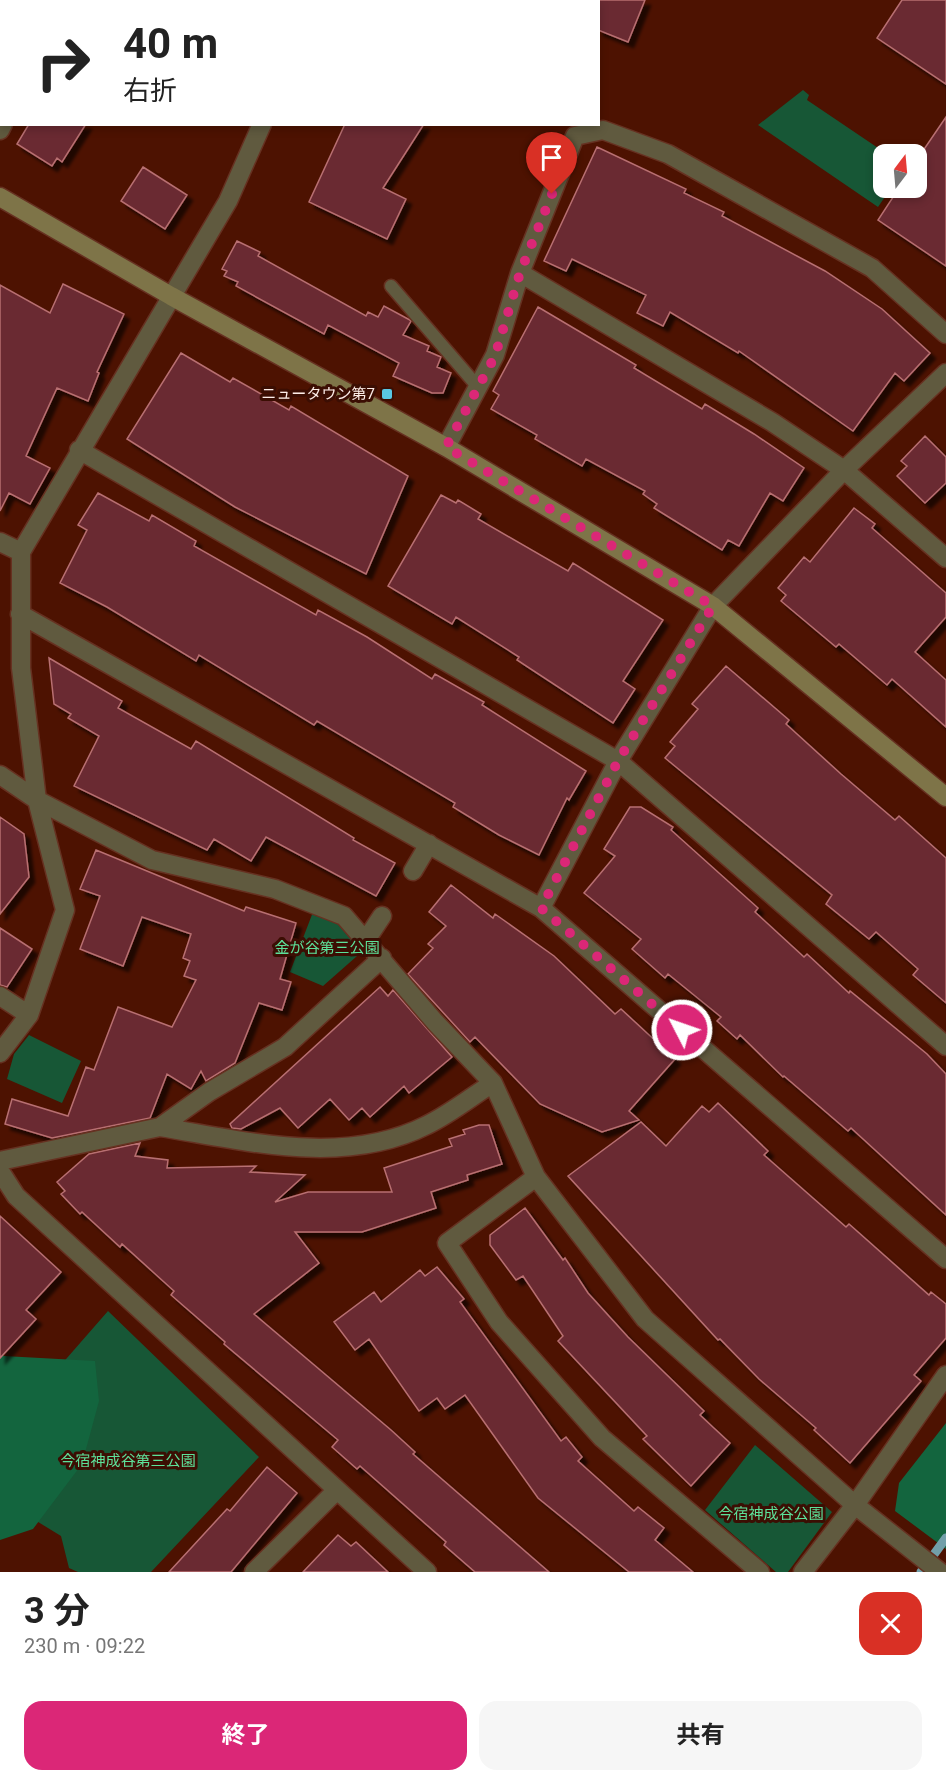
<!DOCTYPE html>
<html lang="ja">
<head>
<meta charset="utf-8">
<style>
	:root { --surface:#fff; --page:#f6f6f6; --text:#222; --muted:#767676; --accent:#db2777 }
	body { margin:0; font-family:Roboto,"Noto Sans JP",sans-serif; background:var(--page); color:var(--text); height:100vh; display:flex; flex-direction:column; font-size:22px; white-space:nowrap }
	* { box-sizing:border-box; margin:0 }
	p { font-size:20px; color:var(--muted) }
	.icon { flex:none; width:33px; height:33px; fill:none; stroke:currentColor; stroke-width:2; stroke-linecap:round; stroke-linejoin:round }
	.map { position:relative; height:1572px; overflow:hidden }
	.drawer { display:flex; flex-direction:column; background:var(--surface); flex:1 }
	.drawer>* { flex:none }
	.hud { position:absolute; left:0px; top:0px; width:600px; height:126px; box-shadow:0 3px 9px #0003; background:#fff; color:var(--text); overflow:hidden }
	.needle { width:39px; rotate:16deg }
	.tools { position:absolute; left:873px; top:144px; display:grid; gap:12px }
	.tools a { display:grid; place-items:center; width:54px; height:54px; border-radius:12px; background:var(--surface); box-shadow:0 3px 9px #0003; font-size:30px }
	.pin { position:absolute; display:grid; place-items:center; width:51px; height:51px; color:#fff; margin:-62px -26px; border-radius:50% 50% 50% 0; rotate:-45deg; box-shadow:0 0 6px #0007 }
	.pin .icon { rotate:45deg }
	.me { position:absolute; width:66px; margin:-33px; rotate:311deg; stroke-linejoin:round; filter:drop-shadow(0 0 4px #0008) }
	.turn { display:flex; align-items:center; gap:21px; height:126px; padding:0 24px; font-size:27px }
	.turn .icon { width:78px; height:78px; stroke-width:2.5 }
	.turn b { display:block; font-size:42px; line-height:51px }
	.round { display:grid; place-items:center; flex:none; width:63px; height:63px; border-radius:18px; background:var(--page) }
	.overview { display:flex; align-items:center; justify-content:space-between; height:102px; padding:0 24px }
	h1 { font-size:36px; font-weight:700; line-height:45px }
	.action { display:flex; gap:12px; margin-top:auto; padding:12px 24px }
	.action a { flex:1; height:69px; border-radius:18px; background:var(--accent); color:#fff; font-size:24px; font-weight:700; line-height:69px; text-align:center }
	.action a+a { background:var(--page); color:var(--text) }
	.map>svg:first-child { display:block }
	.green { fill:#175736 }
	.forest { fill:#13653e }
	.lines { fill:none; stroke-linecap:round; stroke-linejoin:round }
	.stream { stroke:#729fa9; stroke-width:9 }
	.building { fill:#6b2a30; stroke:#b86f72; stroke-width:1.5; filter:url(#shadow) }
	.lane-casing { stroke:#663121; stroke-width:15 }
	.street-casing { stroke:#663121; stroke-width:21 }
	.secondary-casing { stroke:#663121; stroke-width:21 }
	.lane { stroke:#605a3f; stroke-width:12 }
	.street { stroke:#605a3f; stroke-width:18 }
	.secondary { stroke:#7e7448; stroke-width:18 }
	.route { stroke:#db2777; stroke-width:10; stroke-dasharray:0 18 }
	.poi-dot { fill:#59c8e4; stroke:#3b0e03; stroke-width:2 }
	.labels { text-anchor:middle; stroke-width:6; stroke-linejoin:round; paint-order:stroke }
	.poi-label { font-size:15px; fill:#fdede8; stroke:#3b0e03; text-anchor:end }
	.park-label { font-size:15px; fill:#5de19a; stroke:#3b0e03 }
</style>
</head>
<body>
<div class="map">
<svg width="946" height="1572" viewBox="0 0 946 1572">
	<defs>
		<filter id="shadow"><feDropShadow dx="5.5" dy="5.5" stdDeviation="1.5" flood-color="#0009"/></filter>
	</defs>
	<rect width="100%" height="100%" fill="#4d1201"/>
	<path class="green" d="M 803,90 L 809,95 L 807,100 L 887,154 L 884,154 L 884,188 L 891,188 L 878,207 L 758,125 Z
		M 313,912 L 340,925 L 365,949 L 323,986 L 290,972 Z
		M 29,1035 L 81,1061 L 62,1103 L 7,1079 L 14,1054 Z
		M 108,1311 L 259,1457 L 151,1572 L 78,1572 L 69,1568 L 61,1536 L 12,1506 L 53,1374 Z
		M 755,1445 L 832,1512 L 788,1572 L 776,1572 L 705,1510 Z"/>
	<path class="forest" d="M 0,1352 L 4,1356 L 95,1361 L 99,1401 L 82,1464 L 33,1529 L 0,1540 Z
		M 946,1423 L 946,1549 L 895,1511 L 899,1483 Z"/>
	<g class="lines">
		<path class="stream" d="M 921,1572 L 946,1538"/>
	</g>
	<path class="building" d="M 598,0 L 645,0 L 628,42 L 598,30 Z
		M 902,0 L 946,0 L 946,84 L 877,38 Z
		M 946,117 L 946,266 L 878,220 L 899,188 L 916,188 L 916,161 Z
		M 29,124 L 86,124 L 62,162 L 57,158 L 52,166 L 17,144 Z
		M 345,124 L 424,124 L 383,188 L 406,199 L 387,239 L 309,202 Z
		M 597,147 L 686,189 L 684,193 L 724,212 L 722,216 L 825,271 L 882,309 L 930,353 L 904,381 L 895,373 L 853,431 L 739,351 L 738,353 L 670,312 L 663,326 L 637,313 L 646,295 L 572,259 L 566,271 L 544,261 Z
		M 143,167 L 187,195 L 165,229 L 121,201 Z
		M 237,241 L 260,252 L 258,256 L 366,316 L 368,312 L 378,317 L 384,306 L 408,319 L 411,321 L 403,335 L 429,346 L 427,351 L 441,357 L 437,367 L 451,373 L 443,393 L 432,393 L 393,376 L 399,363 L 328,325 L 324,334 L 236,286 L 238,282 L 224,276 L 227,271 L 222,269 Z
		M 63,284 L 124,314 L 97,372 L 99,373 L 88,401 L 57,388 L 26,456 L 50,468 L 30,504 L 9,493 L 0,511 L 0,285 L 50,313 Z
		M 538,307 L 636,365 L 634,368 L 702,409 L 705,404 L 754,434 L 804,468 L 783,501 L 770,493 L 739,546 L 728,540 L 722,550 L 654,508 L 657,504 L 643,494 L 645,491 L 586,459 L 582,466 L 535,439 L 537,435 L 491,409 L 499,395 L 493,391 Z
		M 181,353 L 230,382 L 233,378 L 289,410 L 291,406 L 408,476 L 366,574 L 235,507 L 127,439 Z
		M 925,436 L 946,457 L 946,483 L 925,503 L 897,476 L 907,466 L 901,461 Z
		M 98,493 L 149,521 L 152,515 L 196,541 L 194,546 L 316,615 L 318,610 L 367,637 L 432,679 L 435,674 L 484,702 L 482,705 L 586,771 L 569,800 L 567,798 L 539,855 L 499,835 L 453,807 L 455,803 L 317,721 L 314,725 L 199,655 L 196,661 L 107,607 L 60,583 L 87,530 L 78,525 Z
		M 441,495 L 456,503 L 458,500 L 481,514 L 478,519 L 568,571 L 573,563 L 663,620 L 623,681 L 635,689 L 613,723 L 517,660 L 519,657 L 456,617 L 452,624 L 388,586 Z
		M 854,508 L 875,524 L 872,528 L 946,593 L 946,617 L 915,652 L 946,680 L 946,727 L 892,679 L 887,685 L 839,644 L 836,647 L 781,601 L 786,595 L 778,588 L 804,557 L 810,562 Z
		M 49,658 L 122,701 L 118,708 L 191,749 L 196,741 L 354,838 L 353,840 L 395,863 L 376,896 L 266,837 L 251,861 L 214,839 L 207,850 L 74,786 L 99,736 L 68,718 L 71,714 L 54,704 Z
		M 726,666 L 789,720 L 786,724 L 841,774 L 895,820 L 899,816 L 946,858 L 946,1003 L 913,975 L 918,969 L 876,932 L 869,939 L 826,904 L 832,895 L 665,758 L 675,746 L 670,742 L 698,709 L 692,704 Z
		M 630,807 L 641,807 L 673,827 L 671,830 L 758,908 L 755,912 L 804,957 L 807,954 L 849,993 L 850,991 L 927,1054 L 946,1074 L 946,1215 L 851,1128 L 848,1131 L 784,1076 L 783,1077 L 740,1035 L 737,1039 L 717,1021 L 721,1017 L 668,974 L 665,978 L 632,949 L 641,939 L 584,893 L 615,856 L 604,849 Z
		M 0,817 L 24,834 L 29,877 L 0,914 Z
		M 96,850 L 244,911 L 246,907 L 296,923 L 280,979 L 291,982 L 282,1010 L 259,1003 L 235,1063 L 206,1081 L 201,1071 L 191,1089 L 167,1074 L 150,1118 L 52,1138 L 5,1124 L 12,1099 L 68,1116 L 86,1067 L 94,1070 L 118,1007 L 172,1027 L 196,980 L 184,976 L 190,961 L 183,958 L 191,934 L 142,917 L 123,966 L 80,949 L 100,896 L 80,889 Z
		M 451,885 L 493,918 L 495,914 L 554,956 L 615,1014 L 621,1009 L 675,1059 L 629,1111 L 639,1120 L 602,1132 L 540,1104 L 475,1037 L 470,1042 L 408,974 L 433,948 L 428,944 L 446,926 L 429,912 Z
		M 0,928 L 32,949 L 7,987 L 0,985 Z
		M 380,987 L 388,996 L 393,990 L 452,1057 L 409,1093 L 404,1086 L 370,1117 L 362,1108 L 349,1120 L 330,1099 L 298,1128 L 280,1108 L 241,1129 L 232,1128 L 230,1124 Z
		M 718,1103 L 768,1151 L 764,1155 L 846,1227 L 849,1224 L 929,1295 L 931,1292 L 946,1304 L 946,1338 L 914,1375 L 921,1381 L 850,1463 L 814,1430 L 816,1428 L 759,1379 L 720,1339 L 718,1340 L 568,1176 L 641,1122 L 666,1146 L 702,1106 L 709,1112 Z
		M 479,1125 L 489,1125 L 502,1164 L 467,1175 L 468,1180 L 431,1192 L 436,1208 L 362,1232 L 295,1232 L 319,1263 L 254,1314 L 391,1430 L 415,1452 L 413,1454 L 549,1572 L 475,1572 L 444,1545 L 446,1542 L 360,1466 L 357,1469 L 332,1447 L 338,1440 L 224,1344 L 225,1342 L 171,1295 L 174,1291 L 122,1244 L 120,1247 L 82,1212 L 80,1214 L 61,1194 L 65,1191 L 57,1182 L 89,1154 L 140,1143 L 135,1156 L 168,1160 L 167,1168 L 256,1166 L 250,1172 L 305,1175 L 275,1202 L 308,1192 L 392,1192 L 384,1168 L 452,1146 L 449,1139 L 465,1134 L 463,1130 Z
		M 525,1208 L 563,1260 L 565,1258 L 588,1293 L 628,1337 L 704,1411 L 700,1415 L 730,1443 L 691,1486 L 643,1439 L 647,1436 L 558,1341 L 563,1336 L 523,1276 L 516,1280 L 490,1245 L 490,1235 Z
		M 0,1216 L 61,1272 L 26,1310 L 36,1319 L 0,1358 Z
		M 437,1267 L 464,1299 L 460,1302 L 561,1441 L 566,1437 L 582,1457 L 578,1461 L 634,1511 L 638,1507 L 664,1528 L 655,1540 L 693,1572 L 629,1572 L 538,1498 L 465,1395 L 445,1409 L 437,1398 L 419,1411 L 369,1339 L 355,1350 L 334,1322 L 374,1292 L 381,1302 L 420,1270 L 425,1276 Z
		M 267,1467 L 297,1493 L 231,1572 L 169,1572 L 227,1509 L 230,1511 Z
		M 338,1535 L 351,1546 L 356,1542 L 388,1572 L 303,1572 Z"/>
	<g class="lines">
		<defs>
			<path id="lane" d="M 391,286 L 478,387"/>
			<path id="street" d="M 4,0 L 6,2
				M 74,2 L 74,0
				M 315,2 L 316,0
				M 0,130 L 3,124
				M 520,273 L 772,422 L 844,470 L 946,558
				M 446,447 L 495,355 L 520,273 L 575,136 L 603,130 L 668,154 L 872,268 L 946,334
				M 79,450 L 618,761 L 946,1046
				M 0,542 L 21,552
				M 20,614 L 541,908 L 946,1259
				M 0,775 L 37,800 L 152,860 L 275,889 L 344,916 L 435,1022 L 493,1083 L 536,1177 L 645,1319 L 855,1505 L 940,1572
				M 413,871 L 429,844
				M 541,908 L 618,761 L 713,606 L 844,470 L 946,373
				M 366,940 L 382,916
				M 0,996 L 29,1015
				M 0,1053 L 29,1015 L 65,910 L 37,800 L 21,668 L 21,552 L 228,201 L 262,124
				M 160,1127 C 247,1141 344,1167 427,1125 C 450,1114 471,1097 493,1083
				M 0,1161 L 160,1127 L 209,1092 L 285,1047 L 382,958
				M 0,1171 L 16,1196 L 427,1572
				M 536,1177 L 447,1243 L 499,1322 L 602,1438 L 760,1572
				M 254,1572 L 337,1490
				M 803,1572 L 855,1505 L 946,1375"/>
			<path id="secondary" d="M 0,197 L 171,296 L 446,447 L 713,606 L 946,797"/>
		</defs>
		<use href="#lane" class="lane-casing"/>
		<use href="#street" class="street-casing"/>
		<use href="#secondary" class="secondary-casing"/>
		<use href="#lane" class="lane"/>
		<use href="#street" class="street"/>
		<use href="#secondary" class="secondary"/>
	</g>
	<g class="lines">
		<path class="route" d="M 552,194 L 520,273 L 495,356 L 446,447 L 713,606 L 618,761 L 541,908 L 682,1030"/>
	</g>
	<rect class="poi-dot" x="381" y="388" width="12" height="12" rx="3"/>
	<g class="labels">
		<g class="poi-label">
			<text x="375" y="399">ニュータウン第7</text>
		</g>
		<g class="park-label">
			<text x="327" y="953">金が谷第三公園</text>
			<text x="128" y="1466">今宿神成谷第三公園</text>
			<text x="771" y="1519">今宿神成谷公園</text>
		</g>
	</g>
</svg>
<div class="tools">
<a><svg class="needle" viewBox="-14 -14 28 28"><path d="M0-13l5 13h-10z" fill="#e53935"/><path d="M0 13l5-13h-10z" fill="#767676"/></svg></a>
</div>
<div class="pin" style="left:552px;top:194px;background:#d93025"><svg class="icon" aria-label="arrive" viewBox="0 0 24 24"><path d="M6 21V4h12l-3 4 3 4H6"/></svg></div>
<svg class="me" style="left:682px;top:1030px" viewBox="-20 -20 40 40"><circle r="17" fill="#db2777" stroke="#fff" stroke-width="3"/><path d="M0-11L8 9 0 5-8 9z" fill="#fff"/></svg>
<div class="hud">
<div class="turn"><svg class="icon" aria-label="right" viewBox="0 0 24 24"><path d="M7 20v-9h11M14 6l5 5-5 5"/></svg><div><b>40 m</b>右折</div></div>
</div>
</div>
<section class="drawer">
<div class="overview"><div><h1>3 分</h1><p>230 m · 09:22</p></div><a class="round" style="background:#d93025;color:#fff"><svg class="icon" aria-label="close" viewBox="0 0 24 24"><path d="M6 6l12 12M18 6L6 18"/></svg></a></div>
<div class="action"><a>終了</a><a>共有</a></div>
</section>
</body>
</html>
